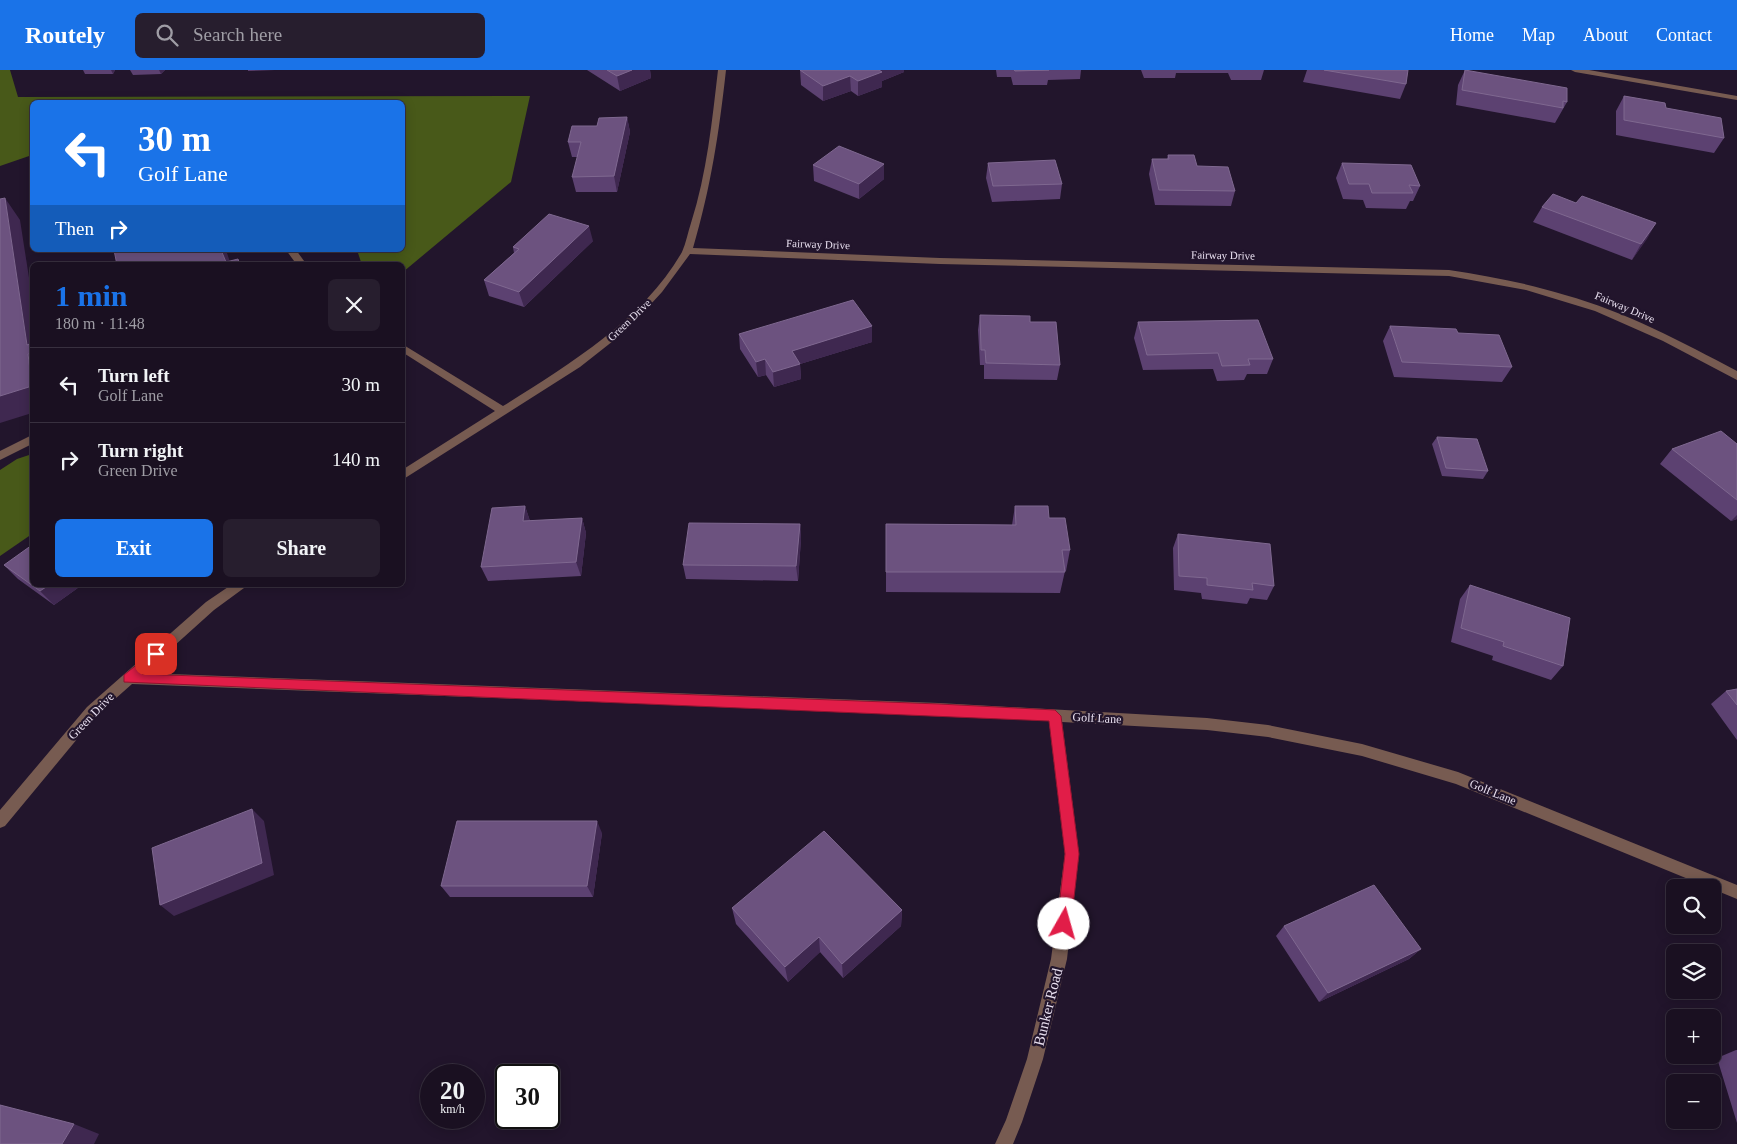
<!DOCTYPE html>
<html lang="en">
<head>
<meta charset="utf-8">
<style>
	:root { --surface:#1a1021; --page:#271e2e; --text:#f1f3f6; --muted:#9f9da5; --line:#38303f; --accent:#1a73e8 }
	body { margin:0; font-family:Georgia,serif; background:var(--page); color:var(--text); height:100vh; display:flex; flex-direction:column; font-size:19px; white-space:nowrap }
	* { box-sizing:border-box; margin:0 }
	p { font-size:16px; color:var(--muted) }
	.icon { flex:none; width:28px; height:28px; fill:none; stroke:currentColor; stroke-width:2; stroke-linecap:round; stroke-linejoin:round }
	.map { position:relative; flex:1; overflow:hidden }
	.side { position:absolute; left:30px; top:192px; width:375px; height:325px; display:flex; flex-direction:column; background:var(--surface); border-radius:8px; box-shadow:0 2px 12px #0003,0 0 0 1px var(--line) }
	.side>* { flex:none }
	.top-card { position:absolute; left:30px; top:30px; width:375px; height:152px; border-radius:8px; box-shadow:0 2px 12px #0003,0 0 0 1px var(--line); background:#1a73e8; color:#fff; overflow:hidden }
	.controls { position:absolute; left:1666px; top:809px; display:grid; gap:10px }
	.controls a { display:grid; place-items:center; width:55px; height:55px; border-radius:8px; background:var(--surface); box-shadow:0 2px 12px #0003,0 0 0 1px var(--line); font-size:25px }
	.speed { position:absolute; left:420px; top:994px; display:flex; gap:10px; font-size:25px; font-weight:700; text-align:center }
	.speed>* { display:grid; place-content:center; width:65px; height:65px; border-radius:50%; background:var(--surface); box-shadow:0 2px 12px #0003,0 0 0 1px var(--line); line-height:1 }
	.speed small { font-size:12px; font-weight:400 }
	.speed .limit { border:2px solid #111; border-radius:8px; background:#fff; color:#111 }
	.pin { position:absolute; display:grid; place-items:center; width:42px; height:42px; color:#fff; margin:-21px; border-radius:10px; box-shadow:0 2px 8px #0006 }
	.me { position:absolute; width:55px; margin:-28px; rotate:7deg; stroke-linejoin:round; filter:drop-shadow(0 0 4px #0008) }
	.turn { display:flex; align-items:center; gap:18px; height:105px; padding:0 25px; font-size:22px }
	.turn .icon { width:65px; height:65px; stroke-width:2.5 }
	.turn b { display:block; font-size:35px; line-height:42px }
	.then { display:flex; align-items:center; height:48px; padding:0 25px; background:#0003; gap:10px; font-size:19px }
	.round { display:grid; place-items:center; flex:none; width:52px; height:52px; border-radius:8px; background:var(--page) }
	.headline { display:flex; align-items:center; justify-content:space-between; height:85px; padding:0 25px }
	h1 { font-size:30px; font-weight:800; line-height:38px; color:var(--accent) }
	.primary-button { display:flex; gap:10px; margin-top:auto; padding:10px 25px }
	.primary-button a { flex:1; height:58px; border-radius:8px; background:var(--accent); color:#fff; font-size:20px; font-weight:800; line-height:58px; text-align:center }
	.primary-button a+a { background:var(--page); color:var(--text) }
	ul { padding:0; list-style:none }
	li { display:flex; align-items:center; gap:15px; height:75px; padding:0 25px; border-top:1px solid var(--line) }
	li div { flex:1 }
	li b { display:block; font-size:19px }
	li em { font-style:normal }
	header { display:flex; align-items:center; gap:30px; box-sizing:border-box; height:70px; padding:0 25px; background:var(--accent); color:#fff }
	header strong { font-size:24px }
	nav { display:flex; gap:28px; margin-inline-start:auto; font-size:18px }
	.search { width:350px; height:45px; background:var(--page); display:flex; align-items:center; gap:12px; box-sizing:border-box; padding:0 18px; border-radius:8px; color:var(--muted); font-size:19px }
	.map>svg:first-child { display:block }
	.forest { fill:#485919 }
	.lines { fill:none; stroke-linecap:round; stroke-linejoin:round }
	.minor { fill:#775b51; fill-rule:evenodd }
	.wall { fill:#5c4171 }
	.shaded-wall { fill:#3f2850 }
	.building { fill:#6c527f; stroke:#7f6890 }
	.route { fill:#e11d48; stroke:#92132f }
	.labels { text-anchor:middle; stroke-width:4.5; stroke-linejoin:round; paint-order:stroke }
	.far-street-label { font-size:11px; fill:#e8dfef; stroke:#22152c }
	.street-label { font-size:12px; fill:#e8dfef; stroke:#22152c }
	.near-street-label { font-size:15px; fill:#e8dfef; stroke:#22152c }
</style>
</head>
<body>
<header>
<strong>Routely</strong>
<div class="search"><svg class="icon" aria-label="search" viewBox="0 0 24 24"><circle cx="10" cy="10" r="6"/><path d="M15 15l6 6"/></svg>Search here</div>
<nav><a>Home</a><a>Map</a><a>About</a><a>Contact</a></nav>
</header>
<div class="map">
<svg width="1737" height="1074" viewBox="0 0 1737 1074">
	<rect width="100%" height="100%" fill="#22152c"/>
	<path class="forest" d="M 0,0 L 10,0 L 18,27 L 530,26 L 511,112 L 403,202 L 402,195 L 362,195 L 357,180 L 402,180 L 402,32 L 32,32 L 32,85 L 0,96 Z
		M 32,384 L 32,464 L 0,486 L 0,400 L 17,389 Z"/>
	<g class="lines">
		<path class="minor" d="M 718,0 L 726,0 C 719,63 711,117 693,178 L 940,188 L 1449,200 C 1488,206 1527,213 1565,225 C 1626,242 1682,272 1737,301 L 1737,310 L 1663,271 L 1595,241 L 1526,220 L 1449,206 L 940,194 L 690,184 L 662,222 L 627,260 L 580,297 L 402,410 L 402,400 L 495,341 L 402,282 L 402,274 L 503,336 C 567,296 644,249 682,182 C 686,173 688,162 691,153 C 707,103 712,51 718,0 Z
			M 1571,0 L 1589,0 L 1737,26 L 1737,30 L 1575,2 Z
			M 286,180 L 296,180 L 307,195 L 297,195 Z
			M 32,365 L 32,374 L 0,390 L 0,381 Z
			M 231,515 L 246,515 L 244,518 L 214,540 L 144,603 L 939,633 L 1207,648 L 1268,655 L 1362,674 L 1458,702 L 1737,815 L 1737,829 L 1456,714 L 1362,686 L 1268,667 L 1207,660 L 1062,652 L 1079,784 L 1067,889 L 1043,989 L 1022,1052 L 1013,1074 L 995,1074 L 1006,1050 L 1027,989 L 1051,889 L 1065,784 L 1049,651 L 939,645 L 132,614 L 97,645 L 5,756 L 0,758 L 0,740 L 87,637 L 206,532 Z"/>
	</g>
	<path class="wall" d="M 83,0 L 115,0 L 113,4 L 85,4 Z
		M 130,0 L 165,0 L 161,4 L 133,5 Z
		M 248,0 L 275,0 L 248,1 Z
		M 587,0 L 650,0 L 651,8 L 620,21 Z
		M 800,0 L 904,2 L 882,11 L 882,17 L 858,26 L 851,21 L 823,31 L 801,15 Z
		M 996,0 L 1081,0 L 1080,9 L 1048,10 L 1047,15 L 1013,15 L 1011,7 L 997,7 Z
		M 1141,0 L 1264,0 L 1261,10 L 1231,10 L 1228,3 L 1176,3 L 1175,8 L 1144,8 Z
		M 1307,0 L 1408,0 L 1406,14 L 1400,29 L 1303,12 Z
		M 1465,0 L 1567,32 L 1555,53 L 1456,35 L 1458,15 Z
		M 1624,26 L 1724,68 L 1714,83 L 1616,65 L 1616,41 Z
		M 627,47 L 630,62 L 617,122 L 576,122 L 572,107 L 578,87 L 572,87 L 568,72 L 597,56 Z
		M 1168,85 L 1197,96 L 1235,121 L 1231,136 L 1155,135 L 1149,104 L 1152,89 L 1167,89 Z
		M 988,93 L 1062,114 L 1060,129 L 992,132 L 986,108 Z
		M 1342,93 L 1420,116 L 1413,131 L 1410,131 L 1406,139 L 1366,138 L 1363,130 L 1343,129 L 1336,108 Z
		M 813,95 L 884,109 L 859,129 L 814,111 Z
		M 1576,133 L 1656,153 L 1632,190 L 1533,152 L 1542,137 Z
		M 593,171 L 524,237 L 489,226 L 484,210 L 514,183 L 513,177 Z
		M 980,245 L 1030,252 L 1060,295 L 1057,310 L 984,309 L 984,295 L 980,295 L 978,260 Z
		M 1138,252 L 1273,289 L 1267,304 L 1247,304 L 1244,310 L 1217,311 L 1213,299 L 1143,300 L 1134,268 Z
		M 872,256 L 872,272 L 800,294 L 801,309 L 774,317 L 766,305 L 758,307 L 740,279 L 739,264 Z
		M 1390,256 L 1458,263 L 1512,297 L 1502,312 L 1394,307 L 1383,271 Z
		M 1437,367 L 1488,401 L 1483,409 L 1442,406 L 1432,374 Z
		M 1737,374 L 1737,449 L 1731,451 L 1660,394 L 1672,379 Z
		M 525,436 L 530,451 L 582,448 L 586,463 L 581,506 L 488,511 L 481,497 Z
		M 1015,436 L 1049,448 L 1070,480 L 1066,501 L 1065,501 L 1060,523 L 886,522 L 886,454 L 1012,455 Z
		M 800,454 L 801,469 L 798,511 L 686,509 L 683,495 Z
		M 1178,464 L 1274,516 L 1267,530 L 1250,528 L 1247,534 L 1202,529 L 1201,523 L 1174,520 L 1173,478 Z
		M 4,495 L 82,515 L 54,535 L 18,509 Z
		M 1470,515 L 1563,596 L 1551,610 L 1492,590 L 1493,586 L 1451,572 L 1460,529 Z
		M 1737,619 L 1737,670 L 1711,634 L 1726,621 Z
		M 602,763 L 593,827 L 450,827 L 441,816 Z
		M 732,838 L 902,840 L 901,856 L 843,908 L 820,882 L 788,912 L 736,854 Z
		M 1284,856 L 1421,879 L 1409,889 L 1319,932 L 1276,866 Z
		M 1736,980 L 1737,980 L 1737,1053 L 1717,988 Z"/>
	<path class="shaded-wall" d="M 111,0 L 115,0 L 113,4 Z
		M 159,0 L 165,0 L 161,4 Z
		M 632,0 L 650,0 L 651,8 L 620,21 L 617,6 Z
		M 876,0 L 904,0 L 904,2 L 882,11 L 882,17 L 858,26 L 858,11 Z
		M 850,6 L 851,21 L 823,31 L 823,16 Z
		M 627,47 L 630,62 L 617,122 L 614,106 Z
		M 884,94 L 884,109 L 859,129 L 859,114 Z
		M 5,128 L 20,150 L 32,227 L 32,282 L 27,275 Z
		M 1656,153 L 1647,169 L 1632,190 L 1641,174 Z
		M 589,156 L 593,171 L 524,237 L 519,222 Z
		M 221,180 L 226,180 L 231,195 L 226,192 Z
		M 872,256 L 872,272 L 800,294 L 801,309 L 774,317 L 773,302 L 792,281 Z
		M 32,283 L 32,316 L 28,284 Z
		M 765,289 L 766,305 L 758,307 L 756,292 Z
		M 32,316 L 32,343 L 0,353 L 0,326 Z
		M 525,436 L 530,451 L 523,451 Z
		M 1737,445 L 1737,449 L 1731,451 Z
		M 582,448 L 586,463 L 581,506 L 576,492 Z
		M 800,454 L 801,469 L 798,511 L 796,496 Z
		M 49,515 L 82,515 L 54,535 L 40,521 Z
		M 252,739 L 264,751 L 274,805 L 174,846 L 160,835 Z
		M 597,751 L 602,763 L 593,827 L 587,816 Z
		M 902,840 L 901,856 L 843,908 L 842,894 Z
		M 819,867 L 820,882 L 788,912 L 785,897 Z
		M 1421,879 L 1409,889 L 1319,932 L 1328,923 Z
		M 74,1054 L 99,1064 L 94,1074 L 62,1074 Z"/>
	<path class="building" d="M 607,0 L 632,0 L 617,6 Z
		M 800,0 L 879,0 L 882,2 L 858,11 L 850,6 L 823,16 Z
		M 1014,0 L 1049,0 L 1015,1 Z
		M 1324,0 L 1408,0 L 1406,14 Z
		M 1465,0 L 1567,18 L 1567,32 L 1563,31 L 1563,38 L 1462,20 Z
		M 1624,26 L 1665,33 L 1666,38 L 1721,48 L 1724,68 L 1624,50 Z
		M 627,47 L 614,106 L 572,107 L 581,72 L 568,72 L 572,56 L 597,56 L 599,48 Z
		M 839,76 L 884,94 L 859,114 L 813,95 Z
		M 1168,85 L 1194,85 L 1197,96 L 1228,97 L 1235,121 L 1159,120 L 1152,89 L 1169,89 Z
		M 1055,90 L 1062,114 L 993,116 L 988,93 Z
		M 1342,93 L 1411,95 L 1420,116 L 1409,115 L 1413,123 L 1372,123 L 1369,114 L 1349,114 Z
		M 1553,124 L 1576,133 L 1582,126 L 1656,153 L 1641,174 L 1542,137 Z
		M 5,128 L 27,275 L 32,273 L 32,283 L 28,284 L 32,316 L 0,326 L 0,129 Z
		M 549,144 L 589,156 L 519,222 L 484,210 L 519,179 L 513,177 Z
		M 114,180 L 221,180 L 226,192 L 238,189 L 240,195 L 117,195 Z
		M 853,230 L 872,256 L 792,281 L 800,294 L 773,302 L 765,289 L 756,292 L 739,264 Z
		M 980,245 L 1030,246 L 1030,252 L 1056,252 L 1060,295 L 986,293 L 985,280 L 981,280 Z
		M 1258,250 L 1273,289 L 1248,289 L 1250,295 L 1222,296 L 1218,283 L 1147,285 L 1138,252 Z
		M 1390,256 L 1456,259 L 1458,263 L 1499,265 L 1512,297 L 1402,292 Z
		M 1721,361 L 1737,374 L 1737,430 L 1672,379 Z
		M 1437,367 L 1477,369 L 1488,401 L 1446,398 Z
		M 525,436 L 523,451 L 582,448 L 576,492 L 481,497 L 492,438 Z
		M 1015,436 L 1048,436 L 1049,448 L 1065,448 L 1070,480 L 1062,480 L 1065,502 L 886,502 L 886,454 L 1016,455 Z
		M 689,453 L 800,454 L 796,496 L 683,495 Z
		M 1178,464 L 1270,474 L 1274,516 L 1252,513 L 1253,520 L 1207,515 L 1207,508 L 1179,506 Z
		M 32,475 L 32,515 L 49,515 L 40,521 L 4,495 Z
		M 1470,515 L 1570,548 L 1563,596 L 1503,576 L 1504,572 L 1461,558 Z
		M 1737,619 L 1737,635 L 1726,621 Z
		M 252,739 L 262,793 L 160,835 L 152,778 Z
		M 457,751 L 597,751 L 587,816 L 441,816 Z
		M 824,761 L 902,840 L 842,894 L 819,867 L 785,897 L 732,838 Z
		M 1374,815 L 1421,879 L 1328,923 L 1284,856 Z
		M 0,1035 L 74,1054 L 62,1074 L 0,1074 Z"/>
	<path class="route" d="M 156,579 L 162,584 L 160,587 L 142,604 L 939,634 L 1055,640 L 1061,646 L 1079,784 L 1071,854 L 1069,859 L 1064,861 L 1059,859 L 1057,854 L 1065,784 L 1049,651 L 124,612 L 124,605 Z"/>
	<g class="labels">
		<g class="far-street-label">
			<text transform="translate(818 174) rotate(2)" y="4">Fairway Drive</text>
			<text transform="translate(1223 185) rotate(1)" y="4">Fairway Drive</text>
			<text transform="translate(1625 237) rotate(23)" y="4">Fairway Drive</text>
			<text transform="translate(629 250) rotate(-44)" y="4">Green Drive</text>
		</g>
		<g class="street-label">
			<text transform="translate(91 646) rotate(-46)" y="4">Green Drive</text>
			<text transform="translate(1097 648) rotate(3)" y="4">Golf Lane</text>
			<text transform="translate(1493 722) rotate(22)" y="4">Golf Lane</text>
		</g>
		<g class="near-street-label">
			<text transform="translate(1048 937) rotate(-76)" y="5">Bunker Road</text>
		</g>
	</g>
</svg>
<div class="controls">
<a><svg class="icon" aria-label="search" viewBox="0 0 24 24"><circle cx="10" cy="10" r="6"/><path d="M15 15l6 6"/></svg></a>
<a><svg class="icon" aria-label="layers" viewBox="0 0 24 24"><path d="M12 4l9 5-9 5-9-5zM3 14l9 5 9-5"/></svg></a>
<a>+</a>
<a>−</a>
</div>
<div class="speed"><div>20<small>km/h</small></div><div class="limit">30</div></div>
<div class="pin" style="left:156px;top:584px;background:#d93025"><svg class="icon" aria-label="arrive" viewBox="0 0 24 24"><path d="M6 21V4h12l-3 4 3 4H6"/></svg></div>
<svg class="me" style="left:1064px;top:854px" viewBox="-20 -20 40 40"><circle r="19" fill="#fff"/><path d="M0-13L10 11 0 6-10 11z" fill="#e11d48"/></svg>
<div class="top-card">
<div class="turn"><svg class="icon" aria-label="left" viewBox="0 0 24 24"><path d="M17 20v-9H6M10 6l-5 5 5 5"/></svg><div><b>30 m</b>Golf Lane</div></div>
<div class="then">Then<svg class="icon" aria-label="right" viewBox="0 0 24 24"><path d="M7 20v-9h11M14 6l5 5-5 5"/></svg></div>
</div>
<section class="side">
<div class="headline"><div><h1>1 min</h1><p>180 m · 11:48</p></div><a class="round"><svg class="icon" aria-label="close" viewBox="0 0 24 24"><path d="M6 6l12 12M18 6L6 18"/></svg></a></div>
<ul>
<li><svg class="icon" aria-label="left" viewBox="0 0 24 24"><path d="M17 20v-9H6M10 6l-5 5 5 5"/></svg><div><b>Turn left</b><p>Golf Lane</p></div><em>30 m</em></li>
<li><svg class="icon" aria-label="right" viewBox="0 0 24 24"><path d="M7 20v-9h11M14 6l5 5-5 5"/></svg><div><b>Turn right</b><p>Green Drive</p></div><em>140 m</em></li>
</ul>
<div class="primary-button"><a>Exit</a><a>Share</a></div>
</section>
</div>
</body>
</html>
